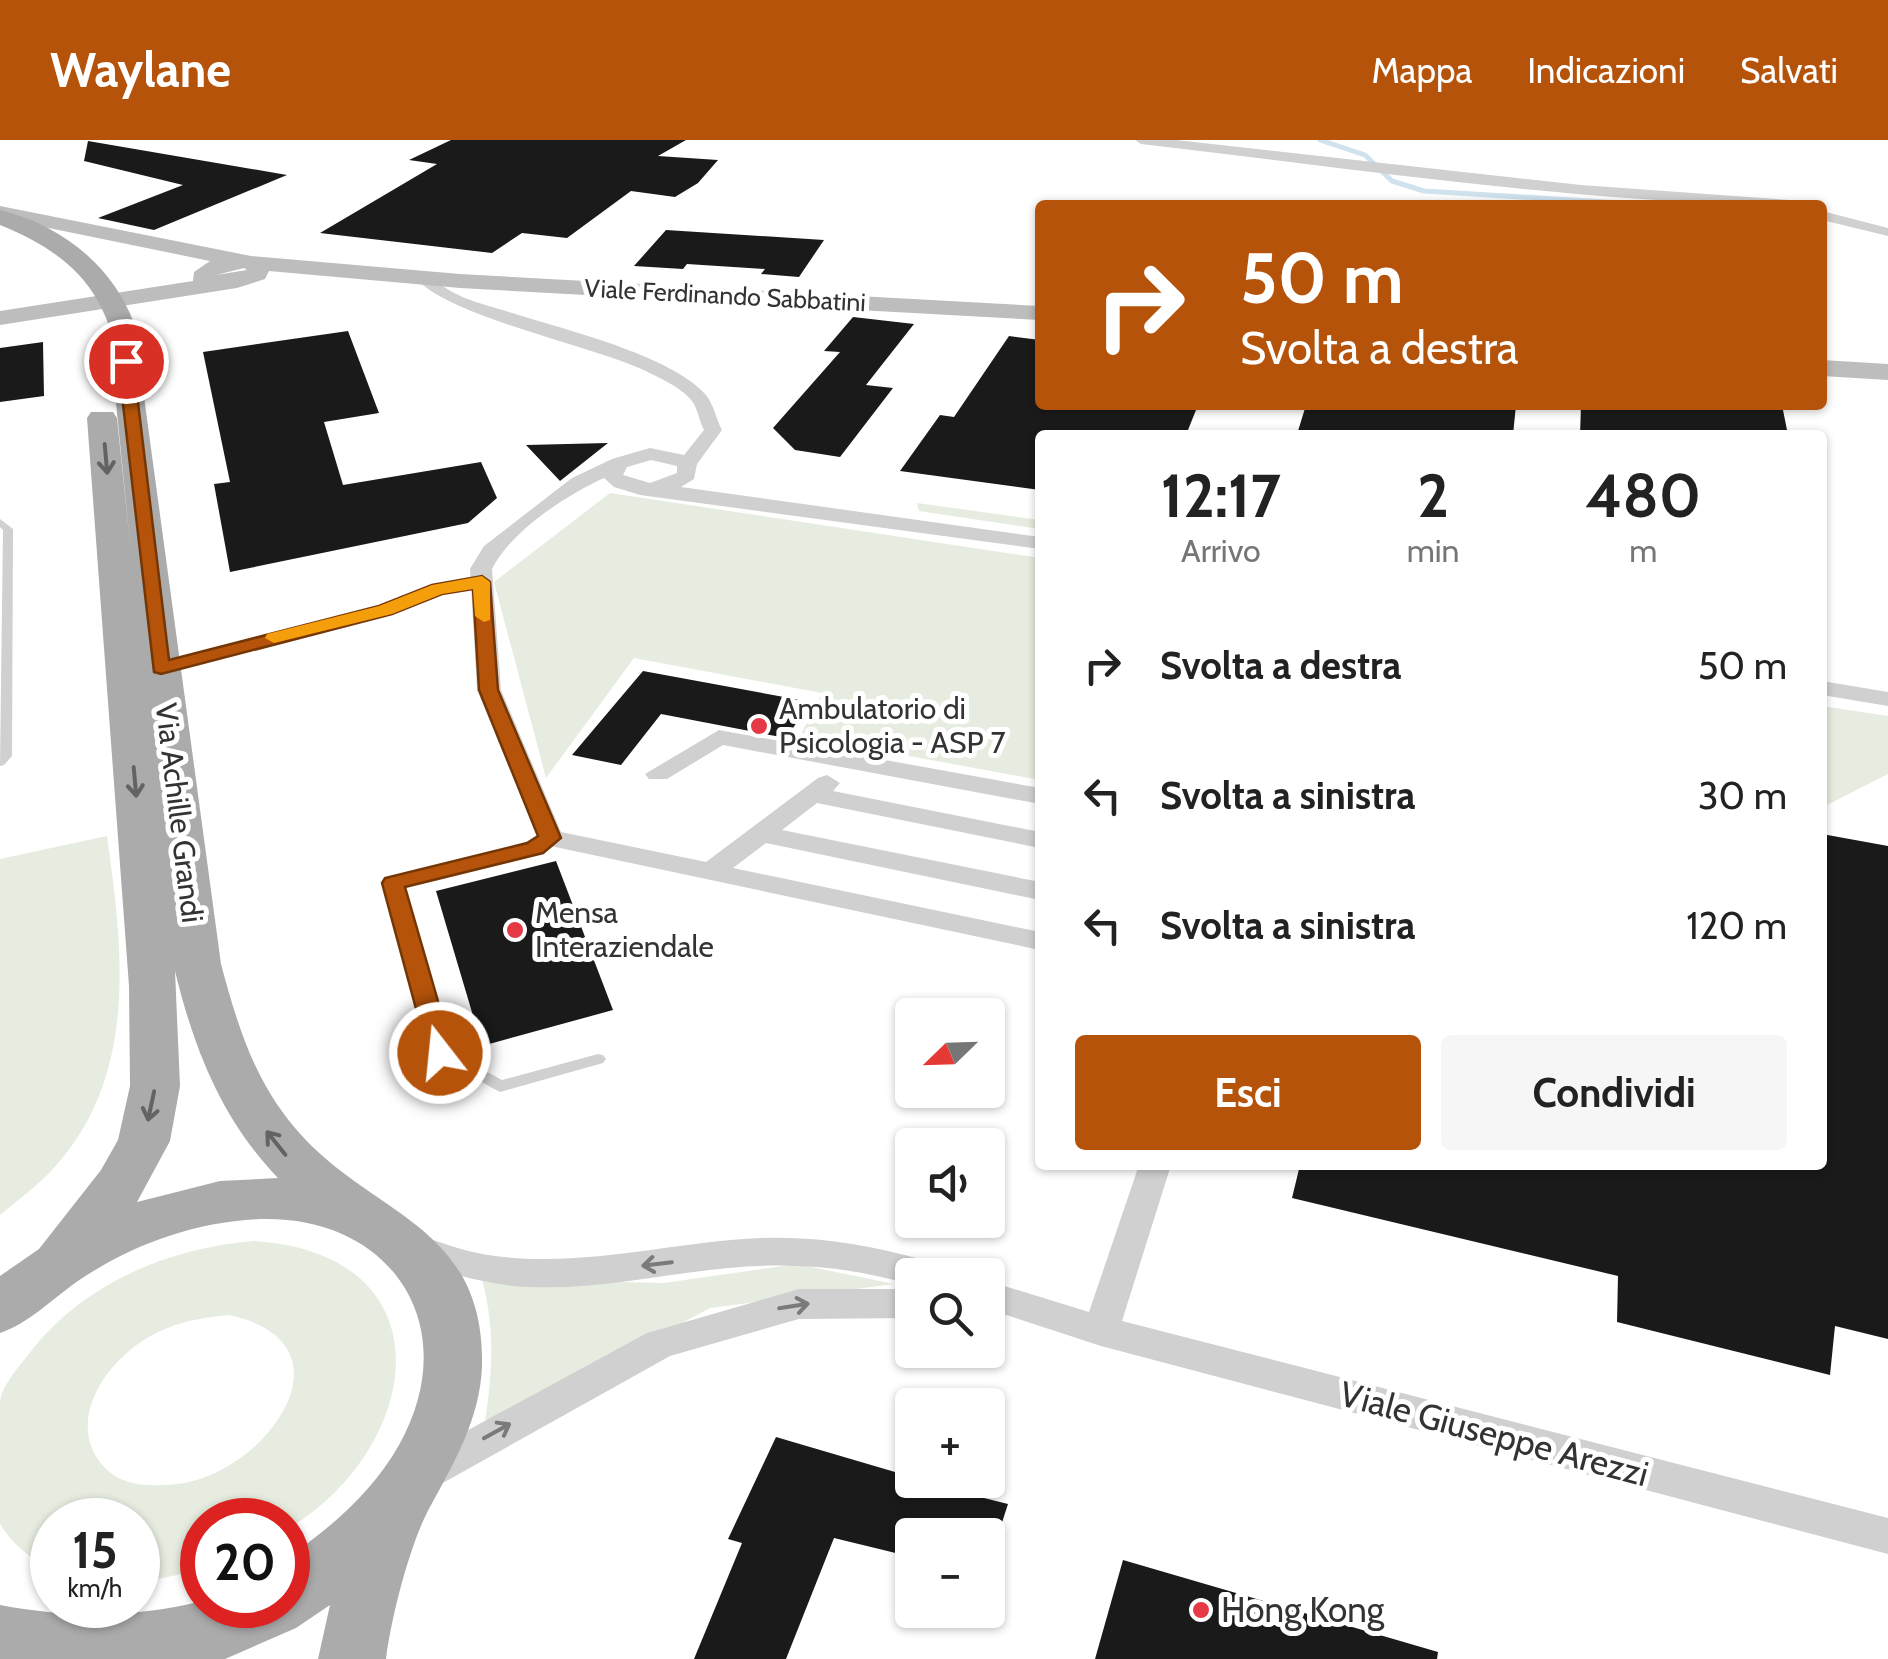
<!DOCTYPE html>
<html lang="it">
<head>
<meta charset="utf-8">
<style>
	:root { --surface:#fff; --page:#f6f6f6; --text:#222; --muted:#767676; --accent:#b45309 }
	body { margin:0; font-family:Cabin,sans-serif; background:var(--page); color:var(--text); height:100vh; display:flex; flex-direction:column; font-size:38px; white-space:nowrap }
	* { box-sizing:border-box; margin:0 }
	p { font-size:32px; color:var(--muted) }
	.icon { flex:none; width:55px; height:55px; fill:none; stroke:currentColor; stroke-width:2; stroke-linecap:round; stroke-linejoin:round }
	.map { position:relative; flex:1; overflow:hidden }
	.drawer { position:absolute; left:1035px; top:290px; width:792px; height:740px; display:flex; flex-direction:column; background:var(--surface); border-radius:10px; box-shadow:0 2px 8px #0004 }
	.drawer>* { flex:none }
	.guide { position:absolute; left:1035px; top:60px; width:792px; height:210px; border-radius:10px; box-shadow:0 2px 8px #0004; background:#b45309; color:#fff; overflow:hidden }
	.needle { width:65px; rotate:247deg }
	.controls { position:absolute; left:895px; top:858px; display:grid; gap:20px }
	.controls a { display:grid; place-items:center; width:110px; height:110px; border-radius:10px; background:var(--surface); box-shadow:0 2px 8px #0004; font-size:50px }
	.speed { position:absolute; left:30px; top:1358px; display:flex; gap:20px; font-size:50px; font-weight:700; text-align:center }
	.speed>* { display:grid; place-content:center; width:130px; height:130px; border-radius:50%; background:var(--surface); box-shadow:0 2px 8px #0004; line-height:1 }
	.speed small { font-size:25px; font-weight:400 }
	.speed .limit { border:15px solid #d22; background:#fff; color:#111 }
	.pin { position:absolute; display:grid; place-items:center; width:85px; height:85px; color:#fff; margin:-42px; border:5px solid #fff; border-radius:50%; box-shadow:0 2px 10px #0007 }
	.me { position:absolute; width:110px; margin:-55px; rotate:344deg; stroke-linejoin:round; filter:drop-shadow(0 0 8px #0008) }
	.turn { display:flex; align-items:center; gap:35px; height:210px; padding:0 40px; font-size:45px }
	.turn .icon { width:130px; height:130px; stroke-width:2.5 }
	.turn b { display:block; font-size:70px; line-height:85px }
	.eta { display:flex; justify-content:space-evenly; align-items:center; height:170px; text-align:center }
	.eta b { font-size:60px; font-weight:800; line-height:70px }
	.primary-button { display:flex; gap:20px; margin-top:auto; padding:20px 40px }
	.primary-button a { flex:1; height:115px; border-radius:10px; background:var(--accent); color:#fff; font-size:40px; font-weight:800; line-height:115px; text-align:center }
	.primary-button a+a { background:var(--page); color:var(--text) }
	ul { padding:0; list-style:none }
	li { display:flex; align-items:center; gap:30px; height:130px; padding:0 40px }
	li div { flex:1 }
	li b { display:block; font-size:38px }
	li em { font-style:normal }
	header { display:flex; align-items:center; gap:60px; box-sizing:border-box; height:140px; padding:0 50px; background:var(--accent); color:#fff }
	header strong { font-size:48px }
	nav { display:flex; gap:55px; margin-inline-start:auto; font-size:35px }
	.map>svg:first-child { display:block }
	.green { fill:#e6ecdf; fill-rule:evenodd }
	.lines { fill:none; stroke-linecap:round; stroke-linejoin:round }
	.stream { stroke:#cfe2ee; stroke-width:5 }
	.building { fill:#1a1a1a }
	.lane { fill:#d0d0d0; fill-rule:evenodd }
	.street { fill:#d0d0d0; fill-rule:evenodd }
	.secondary { fill:#bdbdbd; fill-rule:evenodd }
	.primary { fill:#ababab; fill-rule:evenodd }
	.oneway { stroke:#636363 }
	.oneway2 { stroke:#7a7a7a }
	.route { fill:#b45309; stroke:#753606; stroke-width:2.5 }
	.slow { fill:#f59e0b }
	.poi-dot { fill:#e63946; stroke:#fff; stroke-width:4 }
	.labels { text-anchor:middle; stroke-width:10; stroke-linejoin:round; paint-order:stroke }
	.far-street-label { font-size:25px; fill:#333; stroke:#fff }
	.poi-label { font-size:30px; fill:#333; stroke:#fff; text-anchor:start }
	.street-label { font-size:30px; fill:#333; stroke:#fff }
	.near-street-label { font-size:35px; fill:#333; stroke:#fff }
	.near-poi-label { font-size:35px; fill:#333; stroke:#fff; text-anchor:start }
</style>
</head>
<body>
<header>
<strong>Waylane</strong>
<nav><a>Mappa</a><a>Indicazioni</a><a>Salvati</a></nav>
</header>
<div class="map">
<svg width="1888" height="1519" viewBox="0 0 1888 1519">
	<rect width="100%" height="100%" fill="#fff"/>
	<path class="green" d="M 610,353 L 1040,418 L 1040,640 L 800,596 L 822,553 L 634,518 L 546,638 L 494,442 Z
		M 917,363 L 1040,380 L 1040,389 L 919,371 Z
		M 1822,566 L 1888,576 L 1888,634 L 1823,667 Z
		M 107,696 C 123,810 139,937 52,1030 C 37,1046 17,1061 0,1075 L 0,719 Z
		M 254,1101 C 452,1114 423,1308 288,1389 L 288,1380 L 202,1380 L 202,1430 L 138,1443 L 138,1380 L 52,1380 L 52,1428 C 31,1421 12,1403 0,1384 C 0,1352 0,1289 0,1261 C 3,1244 18,1228 28,1215 C 82,1144 167,1108 254,1101 ZM 229,1175 C 345,1200 285,1305 208,1336 C 189,1344 168,1346 148,1345 C 133,1345 116,1339 106,1329 C 69,1292 94,1240 129,1211 C 158,1186 193,1178 229,1175 Z
		M 797,1124 L 894,1144 L 710,1168 L 484,1289 C 492,1236 496,1192 482,1139 L 664,1143 Z"/>
	<g class="lines">
		<path class="stream" d="M 1320,0 L 1365,15 L 1392,41 L 1424,51 L 1653,65"/>
	</g>
	<path class="building" d="M 451,0 L 686,0 L 658,16 L 718,20 L 698,43 L 675,57 L 631,51 L 567,98 L 522,93 L 492,113 L 320,93 L 437,24 L 409,20 Z
		M 88,1 L 287,35 L 154,90 L 98,78 L 183,45 L 84,21 Z
		M 666,90 L 824,100 L 799,137 L 761,134 L 765,129 L 687,124 L 683,129 L 634,126 Z
		M 853,177 L 914,184 L 866,245 L 893,248 L 840,317 L 795,310 L 773,288 L 840,212 L 824,211 Z
		M 348,191 L 379,273 L 324,282 L 343,345 L 481,322 L 497,358 L 468,383 L 230,432 L 214,344 L 230,342 L 203,212 Z
		M 1009,196 L 1040,200 L 1040,265 L 1198,265 L 1186,295 L 1040,295 L 1040,350 L 900,331 L 940,275 L 954,277 Z
		M 43,202 L 44,256 L 0,262 L 0,208 Z
		M 1306,265 L 1516,265 L 1513,295 L 1329,295 L 1298,291 Z
		M 1581,265 L 1782,265 L 1788,295 L 1580,295 Z
		M 608,303 L 560,341 L 526,305 Z
		M 643,531 L 811,562 L 786,598 L 661,574 L 621,625 L 572,615 Z
		M 1822,694 L 1888,706 L 1888,1199 L 1835,1186 L 1830,1235 L 1617,1182 L 1618,1136 L 1292,1058 L 1300,1025 L 1822,1025 Z
		M 556,721 L 613,870 L 482,906 L 436,751 Z
		M 776,1297 L 912,1337 L 912,1340 L 1008,1364 L 998,1395 L 912,1395 L 912,1417 L 834,1398 L 786,1519 L 694,1519 L 742,1403 L 728,1399 Z
		M 1123,1420 L 1438,1512 L 1437,1519 L 1095,1519 Z"/>
	<g class="lines">
		<path class="lane" d="M 0,379 L 13,389 L 12,616 L 4,625 L 0,626 L 3,390 L 0,387 Z
			M 482,439 L 487,442 L 486,444 L 440,452 L 389,472 L 166,530 L 160,527 L 162,525 L 381,468 L 434,447 Z
			M 550,694 L 557,698 L 540,711 L 400,745 L 447,910 L 502,940 L 598,914 L 603,915 L 606,919 L 603,923 L 500,952 L 435,917 L 432,913 L 386,743 L 388,740 L 530,705 Z"/>
		<path class="street" d="M 1135,0 L 1176,0 L 1581,45 L 1803,61 L 1810,65 C 1587,65 1363,29 1141,4 Z
			M 1822,71 L 1888,88 L 1888,96 L 1822,80 Z
			M 418,135 L 430,135 C 449,156 479,163 506,171 C 558,188 671,214 706,255 C 714,265 716,279 722,290 L 697,324 L 694,339 L 681,347 L 1040,397 L 1040,409 L 640,355 L 614,347 L 604,338 C 565,356 511,391 492,429 L 501,550 L 561,692 L 706,722 L 818,638 L 827,635 L 840,643 L 833,651 L 1040,692 L 1040,708 L 817,663 L 782,690 L 1040,742 L 1040,760 L 766,703 L 733,728 L 1040,792 L 1040,810 L 541,704 L 477,550 L 470,429 L 484,406 L 572,338 L 612,319 L 650,308 L 684,315 L 704,290 C 699,281 698,269 692,261 C 680,246 656,236 639,228 C 587,205 446,175 416,138 ZM 651,320 L 677,326 L 677,333 L 650,343 L 623,335 L 627,327 Z
			M 1822,541 L 1888,552 L 1888,566 L 1822,555 Z
			M 719,590 L 1040,648 L 1040,664 L 723,605 L 667,639 L 649,639 L 645,634 Z
			M 1139,1025 L 1171,1025 L 1122,1181 L 1888,1378 L 1888,1414 L 1101,1206 L 988,1169 L 988,1141 L 1089,1172 Z
			M 415,1094 C 439,1102 463,1111 488,1115 C 580,1129 670,1102 761,1098 C 817,1096 872,1105 926,1121 L 938,1125 L 943,1135 L 912,1135 L 912,1145 C 853,1127 791,1122 729,1128 C 663,1134 597,1150 530,1147 C 485,1145 445,1132 403,1118 L 398,1108 L 403,1098 Z
			M 799,1149 L 912,1149 L 912,1178 L 799,1179 L 670,1216 L 441,1344 L 427,1349 L 413,1344 L 408,1332 L 413,1320 L 647,1193 Z"/>
		<path class="secondary" d="M 0,66 L 251,116 L 460,134 L 1040,166 L 1040,180 L 460,148 L 269,131 L 265,139 L 237,148 L 0,185 L 0,171 L 193,141 L 194,132 L 210,121 L 0,78 ZM 244,128 L 247,130 L 216,135 Z
			M 1822,220 L 1888,224 L 1888,240 L 1822,236 Z"/>
		<path class="primary" d="M 0,70 C 61,85 112,125 134,183 L 221,824 C 237,884 254,940 295,988 C 369,1076 485,1082 482,1226 C 480,1279 454,1323 430,1367 C 410,1403 391,1478 386,1519 L 318,1519 L 330,1465 L 296,1488 L 225,1519 L 0,1519 L 0,1465 C 69,1478 134,1478 202,1461 L 202,1465 L 288,1465 L 288,1417 C 331,1388 373,1351 399,1305 C 465,1187 392,1075 260,1079 C 193,1082 130,1105 75,1143 C 50,1161 29,1183 0,1193 L 0,1136 L 39,1109 L 101,1030 L 118,1000 L 130,946 L 129,846 L 87,278 L 91,272 L 113,272 L 117,278 L 131,413 L 108,183 C 89,131 49,105 0,85 ZM 175,831 C 194,909 222,980 278,1038 L 220,1041 L 137,1062 L 170,1001 L 180,946 Z"/>
	</g>
	<defs><path id="oneway-shaft" d="M-6 0H5M1.5-3L5.5 0L1.5 3" fill="none" stroke-width="1.6" stroke-linecap="round" stroke-linejoin="round" transform="scale(2.5)"/></defs>
	<g class="oneway">
		<use href="#oneway-shaft" transform="translate(106 319) rotate(85)"/>
		<use href="#oneway-shaft" transform="translate(135 642) rotate(85)"/>
		<use href="#oneway-shaft" transform="translate(151 966) rotate(102)"/>
		<use href="#oneway-shaft" transform="translate(276 1003) rotate(-129)"/>
	</g>
	<g class="oneway2">
		<use href="#oneway-shaft" transform="translate(657 1124) rotate(173)"/>
		<use href="#oneway-shaft" transform="translate(794 1166) rotate(-9)"/>
		<use href="#oneway-shaft" transform="translate(497 1291) rotate(-29)"/>
	</g>
	<path class="route" d="M 126,217 L 133,221 L 169,520 L 379,466 L 432,445 L 482,436 L 490,442 L 498,550 L 561,698 L 543,713 L 405,747 L 453,913 L 449,919 L 431,919 L 428,913 L 382,743 L 385,738 L 527,703 L 538,696 L 479,550 L 473,449 L 442,454 L 392,474 L 161,534 L 154,532 L 118,221 Z"/>
	<path class="slow" d="M 482,436 L 490,442 L 490,480 L 484,482 L 475,476 L 473,449 L 442,454 L 392,474 L 274,503 L 265,498 L 267,494 L 379,466 L 432,445 Z"/>
	<g class="poi-dot">
		<circle cx="759" cy="586" r="10"/>
		<circle cx="515" cy="790" r="10"/>
		<circle cx="1201" cy="1470" r="10"/>
	</g>
	<g class="labels">
		<g class="far-street-label">
			<text transform="translate(725 155) rotate(3)" y="9">Viale Ferdinando Sabbatini</text>
		</g>
		<g class="poi-label">
			<text x="779" y="579">Ambulatorio di<tspan x="779" dy="34">Psicologia - ASP 7</tspan></text>
			<text x="535" y="783">Mensa<tspan x="535" dy="34">Interaziendale</tspan></text>
		</g>
		<g class="street-label">
			<text transform="translate(179 673) rotate(83)" y="10">Via Achille Grandi</text>
		</g>
		<g class="near-street-label">
			<text transform="translate(1494 1294) rotate(15)" y="12">Viale Giuseppe Arezzi</text>
		</g>
		<g class="near-poi-label">
			<text x="1221" y="1482">Hong Kong</text>
		</g>
	</g>
</svg>
<div class="controls">
<a><svg class="needle" viewBox="-14 -14 28 28"><path d="M0-13l5 13h-10z" fill="#e53935"/><path d="M0 13l5-13h-10z" fill="#767676"/></svg></a>
<a><svg class="icon" aria-label="sound" viewBox="0 0 24 24"><path d="M4 9h4l5-4v14l-5-4H4zM17 9q2 3 0 6"/></svg></a>
<a><svg class="icon" aria-label="search" viewBox="0 0 24 24"><circle cx="10" cy="10" r="6"/><path d="M15 15l6 6"/></svg></a>
<a>+</a>
<a>−</a>
</div>
<div class="speed"><div>15<small>km/h</small></div><div class="limit">20</div></div>
<div class="pin" style="left:126px;top:221px;background:#d93025"><svg class="icon" aria-label="arrive" viewBox="0 0 24 24"><path d="M6 21V4h12l-3 4 3 4H6"/></svg></div>
<svg class="me" style="left:440px;top:913px" viewBox="-20 -20 40 40"><circle r="17" fill="#b45309" stroke="#fff" stroke-width="3"/><path d="M0-11L8 9 0 5-8 9z" fill="#fff"/></svg>
<div class="guide">
<div class="turn"><svg class="icon" aria-label="right" viewBox="0 0 24 24"><path d="M7 20v-9h11M14 6l5 5-5 5"/></svg><div><b>50 m</b>Svolta a destra</div></div>
</div>
<section class="drawer">
<div class="eta">
<div><b>12:17</b><p>Arrivo</p></div>
<div><b>2</b><p>min</p></div>
<div><b>480</b><p>m</p></div>
</div>
<ul>
<li><svg class="icon" aria-label="right" viewBox="0 0 24 24"><path d="M7 20v-9h11M14 6l5 5-5 5"/></svg><div><b>Svolta a destra</b></div><em>50 m</em></li>
<li><svg class="icon" aria-label="left" viewBox="0 0 24 24"><path d="M17 20v-9H6M10 6l-5 5 5 5"/></svg><div><b>Svolta a sinistra</b></div><em>30 m</em></li>
<li><svg class="icon" aria-label="left" viewBox="0 0 24 24"><path d="M17 20v-9H6M10 6l-5 5 5 5"/></svg><div><b>Svolta a sinistra</b></div><em>120 m</em></li>
</ul>
<div class="primary-button"><a>Esci</a><a>Condividi</a></div>
</section>
</div>
</body>
</html>
